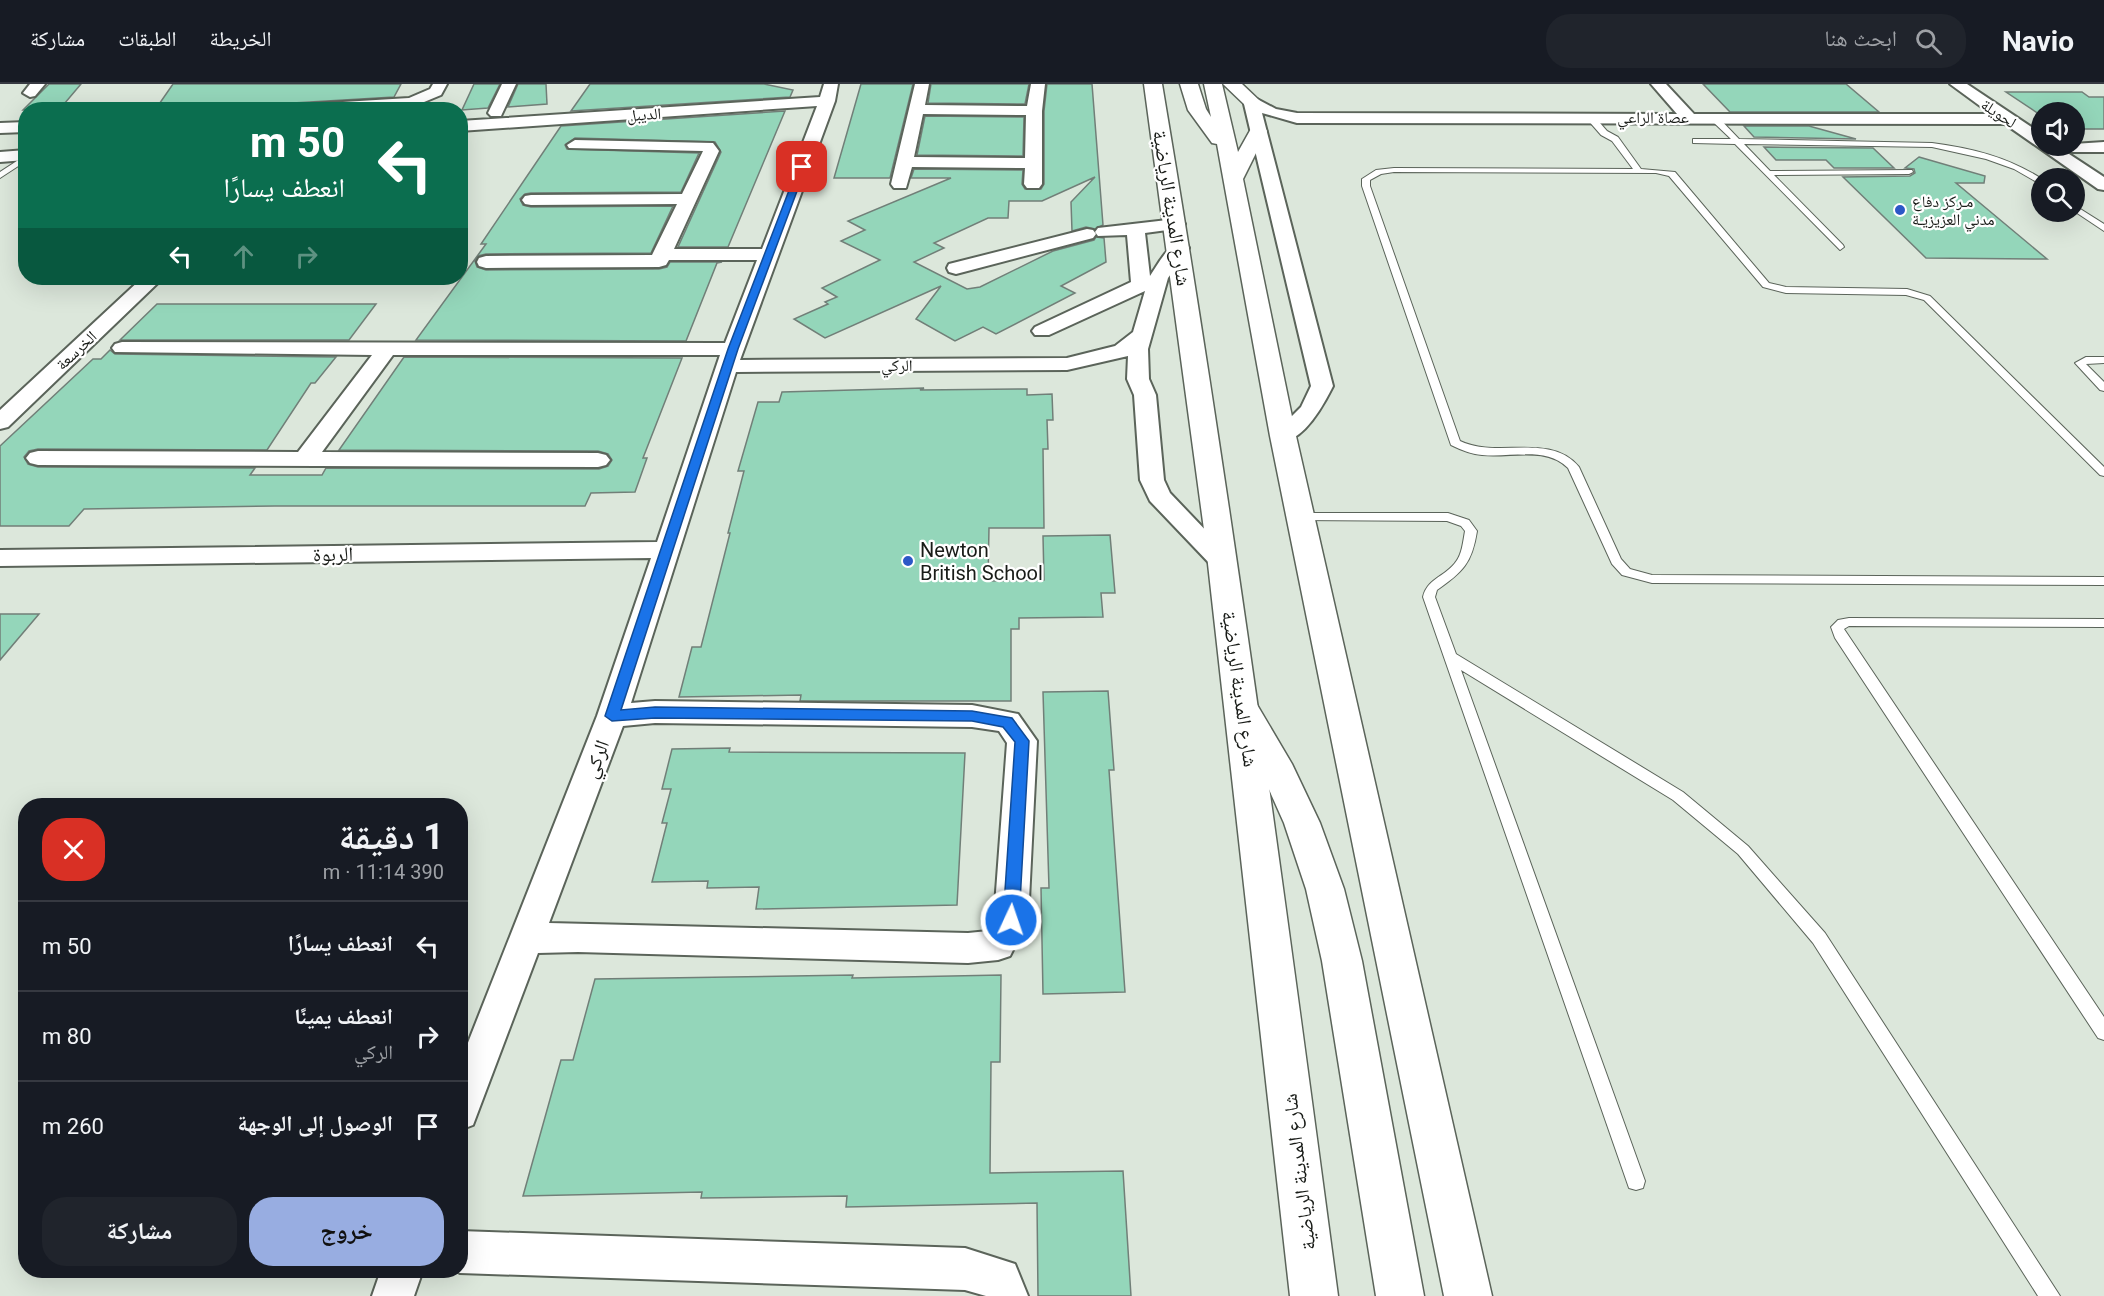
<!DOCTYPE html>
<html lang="ar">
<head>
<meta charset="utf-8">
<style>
	:root { --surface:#171b24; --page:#20242c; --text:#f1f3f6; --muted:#9ea1a6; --line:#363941; --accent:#98ade1 }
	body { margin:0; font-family:Roboto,"Noto Naskh Arabic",sans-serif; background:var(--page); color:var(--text); direction:rtl; height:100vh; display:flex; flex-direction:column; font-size:22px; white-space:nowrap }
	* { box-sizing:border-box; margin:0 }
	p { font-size:20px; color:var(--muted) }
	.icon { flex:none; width:33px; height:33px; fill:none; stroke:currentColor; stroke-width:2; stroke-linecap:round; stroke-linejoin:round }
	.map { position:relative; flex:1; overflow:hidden; direction:ltr }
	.panel { position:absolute; left:18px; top:714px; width:450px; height:480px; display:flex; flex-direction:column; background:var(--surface); border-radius:24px; box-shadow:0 6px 24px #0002; direction:rtl }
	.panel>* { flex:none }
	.banner { position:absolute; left:18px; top:18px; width:450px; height:183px; border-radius:24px; box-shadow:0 6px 24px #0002; direction:rtl; background:#0b6e4f; color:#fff; overflow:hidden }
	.controls { position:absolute; left:2031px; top:18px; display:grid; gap:12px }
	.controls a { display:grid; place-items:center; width:54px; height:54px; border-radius:50%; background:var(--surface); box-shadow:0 6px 24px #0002; font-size:30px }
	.pin { position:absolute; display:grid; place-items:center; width:51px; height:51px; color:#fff; margin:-26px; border-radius:12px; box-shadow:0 3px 9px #0006 }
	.me { position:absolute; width:66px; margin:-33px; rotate:3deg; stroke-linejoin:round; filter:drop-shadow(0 0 4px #0008) }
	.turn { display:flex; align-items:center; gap:21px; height:126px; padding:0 24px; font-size:27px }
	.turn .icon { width:78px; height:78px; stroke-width:2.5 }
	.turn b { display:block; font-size:42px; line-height:51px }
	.lanes { display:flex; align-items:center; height:57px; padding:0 24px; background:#0003; justify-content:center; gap:30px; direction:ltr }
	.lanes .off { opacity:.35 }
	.round { display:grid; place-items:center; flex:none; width:63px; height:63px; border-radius:24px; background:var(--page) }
	.head { display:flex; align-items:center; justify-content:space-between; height:102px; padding:0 24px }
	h1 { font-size:36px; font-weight:700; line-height:45px }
	.button { display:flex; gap:12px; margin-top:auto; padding:12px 24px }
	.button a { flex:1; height:69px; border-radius:24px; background:var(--accent); color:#111; font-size:24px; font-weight:700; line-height:69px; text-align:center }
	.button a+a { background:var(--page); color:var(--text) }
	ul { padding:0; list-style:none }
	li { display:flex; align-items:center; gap:18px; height:90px; padding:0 24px; border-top:2px solid var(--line) }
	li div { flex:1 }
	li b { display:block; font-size:22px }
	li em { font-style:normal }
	header { display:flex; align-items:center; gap:36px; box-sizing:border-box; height:84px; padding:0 30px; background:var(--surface); border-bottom:2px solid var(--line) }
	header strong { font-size:28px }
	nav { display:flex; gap:33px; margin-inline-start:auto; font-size:21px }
	.search { width:420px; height:54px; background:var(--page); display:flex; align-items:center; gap:15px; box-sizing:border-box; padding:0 21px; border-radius:24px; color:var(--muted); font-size:22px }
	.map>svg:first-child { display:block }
	.building { fill:#94d6ba; stroke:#717f78; stroke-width:1.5 }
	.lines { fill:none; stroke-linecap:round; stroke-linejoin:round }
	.lane-casing { stroke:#5b645a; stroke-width:2 }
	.street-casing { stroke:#5b645a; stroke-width:4 }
	.secondary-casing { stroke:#5b645a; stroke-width:3 }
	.primary-casing { stroke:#5b645a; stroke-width:3 }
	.lane { fill:#fff; fill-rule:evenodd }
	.street { fill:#fff; fill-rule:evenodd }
	.secondary { fill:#fff; fill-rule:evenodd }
	.primary { fill:#fff; fill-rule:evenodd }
	.route { fill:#1a73e8; stroke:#114b97; stroke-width:1.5 }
	.poi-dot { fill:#2c58c7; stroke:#fff; stroke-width:2 }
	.labels { text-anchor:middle; stroke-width:4.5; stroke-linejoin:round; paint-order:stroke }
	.far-street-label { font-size:16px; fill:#181b17; stroke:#fff }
	.far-poi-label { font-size:16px; fill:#181b17; stroke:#fff; text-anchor:start }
	.street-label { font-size:20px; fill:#181b17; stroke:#fff }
	.poi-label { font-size:20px; fill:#181b17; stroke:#fff; text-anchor:start }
</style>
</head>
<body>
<header>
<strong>Navio</strong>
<div class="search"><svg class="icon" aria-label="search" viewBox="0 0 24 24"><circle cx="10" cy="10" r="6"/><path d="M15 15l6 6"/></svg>ابحث هنا</div>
<nav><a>الخريطة</a><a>الطبقات</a><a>مشاركة</a></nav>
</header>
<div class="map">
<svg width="2104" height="1212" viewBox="0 0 2104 1212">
	<rect width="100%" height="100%" fill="#dce7db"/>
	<path class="building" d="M 49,0 L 81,0 L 59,26 L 23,26 Z
		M 173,0 L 401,0 L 394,13 L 293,19 L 284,26 L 282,22 L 155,26 Z
		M 474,0 L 500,0 L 488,24 L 462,26 Z
		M 518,0 L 546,0 L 547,20 L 508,23 Z
		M 590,0 L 764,0 L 793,6 L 790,13 L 571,27 Z
		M 861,0 L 913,0 L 890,94 L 834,94 Z
		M 931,0 L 1029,0 L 1025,20 L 928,19 Z
		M 1047,0 L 1092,0 L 1103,141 L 1095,145 L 1086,143 L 1072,147 L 1071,118 L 1095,93 L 1042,117 L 1009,117 L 1008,134 L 988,134 L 934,159 L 944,164 L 914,178 L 967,205 L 980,203 L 1053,167 L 1094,156 L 1096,153 L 1104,154 L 1106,178 L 1061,202 L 1075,209 L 996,250 L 983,243 L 955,257 L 916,235 L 941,202 L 825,254 L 794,235 L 828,220 L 825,218 L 837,213 L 822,204 L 880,176 L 841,157 L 865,146 L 848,137 L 951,94 L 911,94 L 914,85 L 1023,86 L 1022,100 L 1025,105 L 1041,105 L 1044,100 L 1044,27 Z
		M 1703,0 L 1846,0 L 1879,28 L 1730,28 Z
		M 2006,8 L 2082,8 L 2089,13 L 2104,13 L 2104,45 L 2074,45 L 2074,28 L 2042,28 L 2042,32 Z
		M 785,27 L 728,163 L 678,163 L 721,68 L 715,58 L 575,54 L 565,61 L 567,65 L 699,69 L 681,108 L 531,109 L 525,110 L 520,115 L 523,121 L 531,123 L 673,122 L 651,169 L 486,170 L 478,172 L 475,177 L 477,183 L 486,186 L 659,185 L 667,183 L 670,178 L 722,178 L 717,179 L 686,257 L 416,256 L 486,160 L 481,160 L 561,42 Z
		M 925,32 L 1024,33 L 1023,72 L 917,71 Z
		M 1744,42 L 1809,42 L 1856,55 L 1754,53 Z
		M 1764,63 L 1873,64 L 1894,84 L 1834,84 L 1826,76 L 1776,76 Z
		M 1919,73 L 1985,92 L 1984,99 L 1956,99 L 2047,175 L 1926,174 L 1843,93 L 1910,92 L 1915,89 L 1914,85 L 1905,84 Z
		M 157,220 L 376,220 L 349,256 L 120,256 Z
		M 110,266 L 115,270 L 336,273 L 315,299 L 311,299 L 267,366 L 38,365 L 29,367 L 24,373 L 28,380 L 38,383 L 255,384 L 250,391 L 322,391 L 326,384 L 599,385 L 608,382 L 612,376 L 608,370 L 598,367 L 339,366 L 404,273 L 682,274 L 643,374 L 647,374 L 635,408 L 591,409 L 585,422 L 275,422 L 84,425 L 69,442 L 0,442 L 0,362 L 93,275 L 101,275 Z
		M 924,304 L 920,306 L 1027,305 L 1027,311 L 1052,310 L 1053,336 L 1047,336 L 1048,365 L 1043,365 L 1044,444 L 989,444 L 988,497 L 1044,496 L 1043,452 L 1110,451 L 1115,509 L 1101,509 L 1103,533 L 1019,534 L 1019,545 L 1011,545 L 1011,617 L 800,617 L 801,611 L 679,613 L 692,563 L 701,563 L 730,449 L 728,449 L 744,387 L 738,387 L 758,318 L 779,318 L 782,308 Z
		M 0,530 L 39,530 L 0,576 Z
		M 1108,607 L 1114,686 L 1109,686 L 1125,908 L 1043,910 L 1041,804 L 1049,804 L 1043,608 Z
		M 730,664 L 729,668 L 965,669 L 957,821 L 756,825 L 759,803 L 707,804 L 708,797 L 652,798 L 667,739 L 662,739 L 671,705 L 662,705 L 672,665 Z
		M 853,891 L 852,894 L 1001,891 L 1000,978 L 991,978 L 990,1089 L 1123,1087 L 1131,1212 L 1038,1212 L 1037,1119 L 846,1123 L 847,1112 L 701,1114 L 702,1108 L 523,1112 L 561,976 L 573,976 L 595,895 Z"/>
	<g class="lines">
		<defs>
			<path id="lane" d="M 1587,31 L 1593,31 L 1607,47 L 1618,53 L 1641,85 L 1675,88 L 1769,199 L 1786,203 L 1907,205 L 1930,212 L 2104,383 L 2104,392 L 2100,391 L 1924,216 L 1906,211 L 1786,209 L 1763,203 L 1669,92 L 1656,89 L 1394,88 L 1381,90 L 1370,96 L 1370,102 L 1460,357 C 1497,375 1550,348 1579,383 L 1621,475 L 1630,485 L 1652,491 L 2104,493 L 2104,501 L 1652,499 L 1622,491 L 1612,480 L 1568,384 C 1545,362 1512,374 1482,371 C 1471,370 1461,366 1451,361 L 1362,102 L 1362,95 L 1376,86 L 1394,84 L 1633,85 L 1612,57 L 1601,51 L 1587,35 Z
				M 1710,31 L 1716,31 L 1739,55 L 1932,59 C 1971,64 2008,73 2042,95 L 2042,101 L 2014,85 L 1986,75 L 1932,63 L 1744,60 L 1770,87 L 1912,86 L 1913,88 L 1909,90 L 1774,91 L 1843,161 L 1844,163 L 1840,166 L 1735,60 L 1693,59 L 1693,55 L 1731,55 L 1710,35 Z
				M 26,71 L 26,77 L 0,94 L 0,88 Z
				M 2074,121 L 2104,140 L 2104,147 L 2074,127 Z
				M 2086,273 L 2104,273 L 2104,279 L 2086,280 L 2104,298 L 2104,307 L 2100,306 L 2075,279 Z
				M 1300,429 L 1448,429 L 1469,436 L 1477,447 C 1472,479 1463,488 1437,506 L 1435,513 L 1456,570 L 1683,708 L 1748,762 L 1825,849 L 2060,1212 L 2038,1212 L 1813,859 L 1738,770 L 1673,716 L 1461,586 L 1645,1097 L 1643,1104 L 1636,1106 L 1629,1104 L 1423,513 C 1427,495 1444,493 1455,479 C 1462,471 1463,458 1465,447 L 1461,442 L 1447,437 L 1296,436 L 1294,433 L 1296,430 Z
				M 1849,534 L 2104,535 L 2104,543 L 1849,542 L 1844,545 L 2104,933 L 2104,956 L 2098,954 L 1835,554 L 1831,543 L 1838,536 Z"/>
			<path id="street" d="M 30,0 L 45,0 L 35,12 L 30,13 L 23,9 Z
				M 433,0 L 447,0 L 441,11 L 412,23 L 368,26 L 286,26 L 293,21 L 409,14 L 430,5 Z
				M 502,0 L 516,0 L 501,32 L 491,32 L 488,29 Z
				M 824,0 L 838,0 L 835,17 L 740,276 L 1067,274 L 1115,262 L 1133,248 L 1145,207 L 1049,251 L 1035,251 L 1032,247 L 1035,243 L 1131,198 L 1127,151 L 1098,152 L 1095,148 L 1098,144 L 1176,135 L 1182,136 L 1185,140 L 1182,144 L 1145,149 L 1150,192 C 1159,179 1169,156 1187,160 L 1189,164 L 1168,194 L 1148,265 L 1149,295 L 1156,311 L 1164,396 L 1170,409 L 1235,477 L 1231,483 L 1222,485 L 1213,483 L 1150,417 L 1140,396 L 1134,311 L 1127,295 L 1128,272 L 1067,286 L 736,288 L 631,619 L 655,617 L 972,621 L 1018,630 L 1037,657 L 1028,836 L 1010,872 L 998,876 L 968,879 L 578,868 L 538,869 L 473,1041 L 460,1046 L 460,979 L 597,632 L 651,474 L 0,482 L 0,466 L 657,458 L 720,271 L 393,271 L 322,368 L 598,369 L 606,371 L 610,376 L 606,381 L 598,383 L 38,381 L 30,379 L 26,374 L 30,369 L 38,367 L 298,368 L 372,271 L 115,268 L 112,264 L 115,260 L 122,258 L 725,259 L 757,176 L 669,176 L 666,181 L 659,183 L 486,184 L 479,182 L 477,178 L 479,174 L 486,172 L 652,171 L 677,120 L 531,121 L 525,120 L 522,116 L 525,112 L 531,111 L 682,110 L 703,67 L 569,64 L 567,61 L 575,56 L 713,59 L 719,67 L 674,165 L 762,165 L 817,22 L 460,47 L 460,37 L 820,13 ZM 655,639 L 972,643 L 999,647 L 1007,659 L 994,835 L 988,847 L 968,849 L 549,839 L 623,642 Z
				M 915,0 L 929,0 L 925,21 L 1027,22 L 1031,0 L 1045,0 L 1042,27 L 1042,100 L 1039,104 L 1027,104 L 1024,100 L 1025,84 L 912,83 L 906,104 L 894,104 L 891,100 ZM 923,30 L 1026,31 L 1025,74 L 914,73 Z
				M 1651,0 L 1666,0 L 1694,30 L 1991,30 L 1950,0 L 1967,0 L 2042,50 L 2042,62 L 2104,58 L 2104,68 L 2066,68 L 2104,93 L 2104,106 L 2098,105 L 2005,40 L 1297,39 L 1262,29 L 1333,302 C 1323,322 1301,363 1275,357 L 1272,352 L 1301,323 L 1311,302 L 1244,20 L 1247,15 L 1257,15 L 1276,25 L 1297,29 L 1677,30 Z
				M 26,38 L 26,48 L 0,49 L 0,39 Z
				M 26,66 L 26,76 L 0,78 L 0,68 Z
				M 1087,145 L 1093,146 L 1096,150 L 1093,154 L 956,190 L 949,188 L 947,184 L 949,180 Z
				M 142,194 L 163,194 L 8,343 L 0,345 L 0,326 Z
				M 460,1147 L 965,1164 L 1015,1180 L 1028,1212 L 986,1212 L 965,1206 L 460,1189 L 455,1186 L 460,1186 Z
				M 381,1186 L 423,1186 L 414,1212 L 372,1212 Z"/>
			<path id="secondary" d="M 1144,0 L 1162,0 C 1230,403 1284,807 1338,1212 L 1290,1212 L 1205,453 Z
				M 1180,0 L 1198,0 L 1206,25 L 1211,33 L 1204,0 L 1222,0 L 1238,68 L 1252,43 L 1264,43 L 1267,47 L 1243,95 L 1296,352 L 1492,1212 L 1444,1212 L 1270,352 L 1217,60 L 1212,59 L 1188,26 Z
				M 1223,0 L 1242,0 L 1261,18 L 1258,22 L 1246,22 Z"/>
			<path id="primary" d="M 1244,616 L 1256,619 L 1292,680 L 1320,739 L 1344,805 L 1362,877 L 1424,1212 L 1376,1212 L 1322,877 L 1306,805 L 1284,739 L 1259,683 L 1227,628 L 1232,619 Z"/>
		</defs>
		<use href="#lane" class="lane-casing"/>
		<use href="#street" class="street-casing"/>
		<use href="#secondary" class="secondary-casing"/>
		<use href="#primary" class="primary-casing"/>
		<use href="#lane" class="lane"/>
		<use href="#street" class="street"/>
		<use href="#secondary" class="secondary"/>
		<use href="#primary" class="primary"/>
	</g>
	<path class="route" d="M 802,81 L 806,83 L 738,265 L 621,626 L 655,623 L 972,627 L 1012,634 L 1029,657 L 1019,836 L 1017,840 L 1011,842 L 1006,840 L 1003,836 L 1015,658 L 1003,643 L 972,637 L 655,634 L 612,637 L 605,632 L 728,265 L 798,83 Z"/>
	<g class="poi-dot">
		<circle cx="1900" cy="126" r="6"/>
		<circle cx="908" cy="477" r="6"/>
	</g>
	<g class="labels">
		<g class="far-street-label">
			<text transform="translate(1999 29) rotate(34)" y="6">لحويلة</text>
			<text transform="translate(644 30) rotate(-4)" y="6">الديبل</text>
			<text x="1653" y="39">عصاة الراعي</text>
			<text transform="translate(76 266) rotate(-43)" y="6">الخرسعة</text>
			<text x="897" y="287">الركي</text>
		</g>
		<g class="far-poi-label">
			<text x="1912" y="123">مـركز دفاع<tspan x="1912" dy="18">مدني العزيزيـة</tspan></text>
		</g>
		<g class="street-label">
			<text transform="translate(1172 124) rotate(81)" y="7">شارع المدينة الرياضية</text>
			<text transform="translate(333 470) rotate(-1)" y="7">الربوة</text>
			<text transform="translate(1240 605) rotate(82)" y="7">شارع المدينة الرياضية</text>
			<text transform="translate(596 675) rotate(-69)" y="7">الركي</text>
			<text transform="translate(1299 1088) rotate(-97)" y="7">شارع المدينة الرياضية</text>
		</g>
		<g class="poi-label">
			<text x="920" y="473">Newton<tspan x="920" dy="23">British School</tspan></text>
		</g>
	</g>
</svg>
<div class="controls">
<a><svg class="icon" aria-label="sound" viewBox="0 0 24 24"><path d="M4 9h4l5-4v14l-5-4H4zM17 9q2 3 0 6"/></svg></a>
<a><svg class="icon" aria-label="search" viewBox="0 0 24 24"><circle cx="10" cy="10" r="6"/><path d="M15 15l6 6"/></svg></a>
</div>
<div class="pin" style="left:802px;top:83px;background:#d93025"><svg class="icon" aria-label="arrive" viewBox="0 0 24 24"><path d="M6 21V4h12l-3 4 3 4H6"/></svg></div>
<svg class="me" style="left:1011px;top:836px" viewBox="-20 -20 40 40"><circle r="17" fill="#1a73e8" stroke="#fff" stroke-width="3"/><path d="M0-11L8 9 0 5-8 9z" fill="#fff"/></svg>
<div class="banner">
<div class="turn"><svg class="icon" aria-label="left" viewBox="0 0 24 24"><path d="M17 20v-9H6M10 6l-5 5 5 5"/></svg><div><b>50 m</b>انعطف يسارًا</div></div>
<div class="lanes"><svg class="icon" aria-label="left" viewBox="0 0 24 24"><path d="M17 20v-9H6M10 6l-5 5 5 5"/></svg><svg class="icon off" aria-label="ahead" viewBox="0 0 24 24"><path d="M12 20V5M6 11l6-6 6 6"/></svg><svg class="icon off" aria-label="right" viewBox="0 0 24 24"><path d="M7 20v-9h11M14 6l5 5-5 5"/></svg></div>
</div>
<section class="panel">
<div class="head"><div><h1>1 دقيقة</h1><p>390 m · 11:14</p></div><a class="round" style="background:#d93025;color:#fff"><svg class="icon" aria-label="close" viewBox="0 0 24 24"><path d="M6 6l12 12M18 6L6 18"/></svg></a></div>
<ul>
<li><svg class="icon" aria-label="left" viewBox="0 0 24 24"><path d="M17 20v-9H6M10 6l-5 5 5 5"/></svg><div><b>انعطف يسارًا</b></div><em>50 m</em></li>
<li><svg class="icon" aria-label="right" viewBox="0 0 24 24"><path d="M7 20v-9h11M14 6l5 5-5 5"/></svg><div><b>انعطف يمينًا</b><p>الركي</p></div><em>80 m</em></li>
<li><svg class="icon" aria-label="arrive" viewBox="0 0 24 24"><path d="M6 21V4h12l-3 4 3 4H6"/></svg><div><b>الوصول إلى الوجهة</b></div><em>260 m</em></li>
</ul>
<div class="button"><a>خروج</a><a>مشاركة</a></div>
</section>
</div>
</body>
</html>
